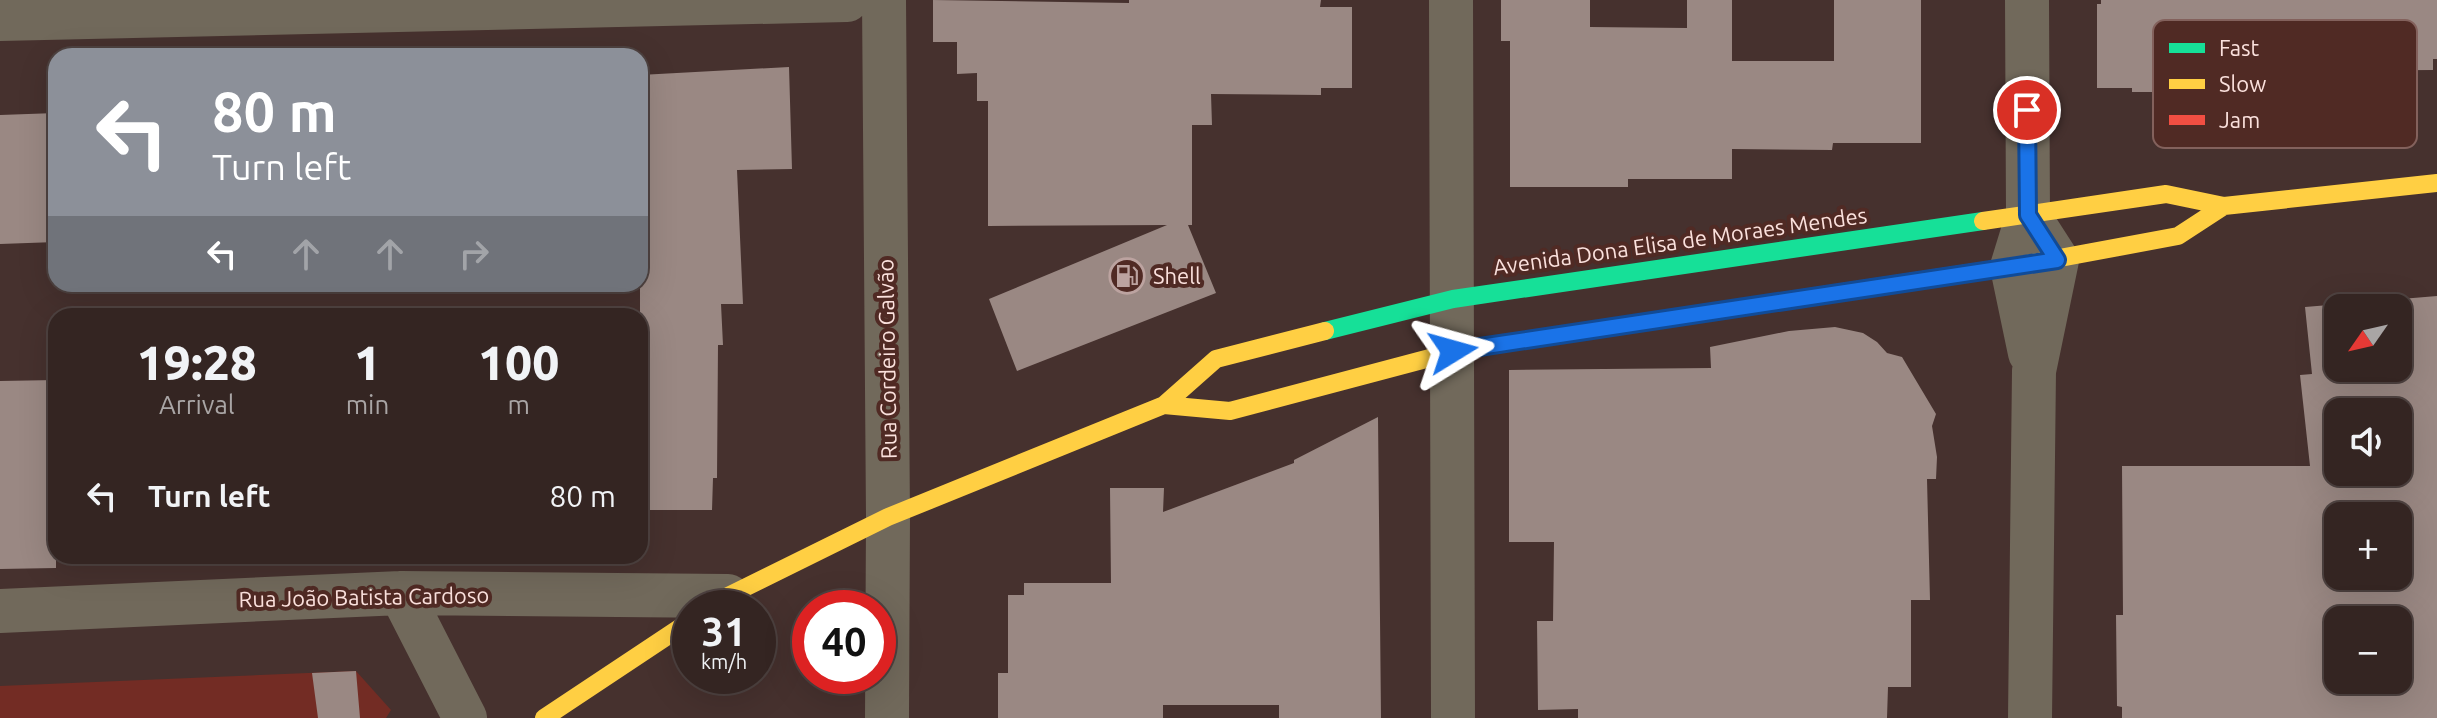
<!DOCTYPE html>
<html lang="en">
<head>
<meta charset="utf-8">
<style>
	:root { --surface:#342522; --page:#3c2d2a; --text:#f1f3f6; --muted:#a9a5a5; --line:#4e4240 }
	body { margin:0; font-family:Ubuntu,sans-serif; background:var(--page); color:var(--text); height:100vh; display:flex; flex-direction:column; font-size:30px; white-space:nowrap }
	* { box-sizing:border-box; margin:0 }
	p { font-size:26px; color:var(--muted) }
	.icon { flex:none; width:44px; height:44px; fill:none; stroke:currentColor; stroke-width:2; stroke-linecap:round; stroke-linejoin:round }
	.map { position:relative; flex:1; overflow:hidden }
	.sheet { position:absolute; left:48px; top:308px; width:600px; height:256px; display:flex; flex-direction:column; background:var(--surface); border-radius:24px; box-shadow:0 8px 32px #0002,0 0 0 2px var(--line) }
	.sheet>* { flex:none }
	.banner { position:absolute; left:48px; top:48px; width:600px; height:244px; border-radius:24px; box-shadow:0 8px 32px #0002,0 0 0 2px var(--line); background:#8c9099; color:#fff; overflow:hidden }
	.needle { width:52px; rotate:236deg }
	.fabs { position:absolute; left:2324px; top:294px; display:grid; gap:16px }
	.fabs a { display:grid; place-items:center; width:88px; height:88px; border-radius:16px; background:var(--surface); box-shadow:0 8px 32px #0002,0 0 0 2px var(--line); font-size:40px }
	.speed { position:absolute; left:672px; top:590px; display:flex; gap:16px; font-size:40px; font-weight:700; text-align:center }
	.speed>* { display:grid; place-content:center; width:104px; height:104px; border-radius:50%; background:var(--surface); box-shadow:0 8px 32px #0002,0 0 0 2px var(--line); line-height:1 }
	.speed small { font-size:20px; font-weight:400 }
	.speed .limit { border:12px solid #d22; background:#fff; color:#111 }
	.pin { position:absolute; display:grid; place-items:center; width:68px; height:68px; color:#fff; margin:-34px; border:4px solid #fff; border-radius:50%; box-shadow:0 2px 8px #0007 }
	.me { position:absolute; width:88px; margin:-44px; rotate:82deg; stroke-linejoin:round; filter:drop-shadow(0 0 6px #0008) }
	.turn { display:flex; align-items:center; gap:28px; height:168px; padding:0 32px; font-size:36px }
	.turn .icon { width:104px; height:104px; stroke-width:2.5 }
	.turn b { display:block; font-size:56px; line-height:68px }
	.lanes { display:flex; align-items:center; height:76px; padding:0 32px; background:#0003; justify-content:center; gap:40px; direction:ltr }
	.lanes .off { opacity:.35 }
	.eta { display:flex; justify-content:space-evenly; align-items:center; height:136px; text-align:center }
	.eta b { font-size:48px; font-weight:800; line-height:56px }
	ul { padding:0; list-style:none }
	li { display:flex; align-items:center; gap:24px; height:104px; padding:0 32px }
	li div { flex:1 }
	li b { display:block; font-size:30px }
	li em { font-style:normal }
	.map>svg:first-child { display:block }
	.green { fill:#732c24 }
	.building { fill:#9a8883; fill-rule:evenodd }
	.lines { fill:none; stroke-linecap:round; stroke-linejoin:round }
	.street { stroke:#71695b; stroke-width:44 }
	.fast { stroke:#16e098; stroke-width:18 }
	.slow { stroke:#ffcf43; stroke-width:18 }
	.jam { stroke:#f24e42; stroke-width:18 }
	.route-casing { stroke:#114b97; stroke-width:20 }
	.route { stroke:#1a73e8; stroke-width:14 }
	.labels { text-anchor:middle; stroke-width:8; stroke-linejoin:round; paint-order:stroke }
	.street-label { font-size:22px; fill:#fbe1dd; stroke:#502a24 }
	.poi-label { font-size:22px; fill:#fbe1dd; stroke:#502a24; text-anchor:start }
	.key { fill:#502a24; stroke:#83615c; stroke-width:2 }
	.key-label { font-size:22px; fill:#fbe1dd }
</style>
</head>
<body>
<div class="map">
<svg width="2437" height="718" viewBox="0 0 2437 718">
	<rect width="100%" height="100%" fill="#46312e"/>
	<path class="green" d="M 356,671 L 391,710 L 386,718 L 0,718 L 0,686 Z"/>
	<path class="building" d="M 933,0 L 1129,3 L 1129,0 L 1321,0 L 1320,7 L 1352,7 L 1352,88 L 1321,88 L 1321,95 L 1211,94 L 1212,125 L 1192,125 L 1192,225 L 1188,225 L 1216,293 L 1017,371 L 989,299 L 1167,225 L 988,226 L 988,101 L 977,101 L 977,73 L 957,74 L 957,42 L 933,42 Z
		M 1501,0 L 1590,0 L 1590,27 L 1687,28 L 1687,0 L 1732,0 L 1732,61 L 1834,61 L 1834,0 L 1921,0 L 1921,143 L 1833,143 L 1832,150 L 1732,149 L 1732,179 L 1628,179 L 1628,187 L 1510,187 L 1510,41 L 1501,41 Z
		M 2101,0 L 2437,0 L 2437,59 L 2433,59 L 2433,70 L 2284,71 L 2284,88 L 2236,88 L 2236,92 L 2132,92 L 2132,88 L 2097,88 L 2097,4 L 2101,4 Z
		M 789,67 L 792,169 L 737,170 L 743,304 L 721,304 L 723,345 L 718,345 L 717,478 L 713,478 L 712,510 L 640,510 L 640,75 Z
		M 56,113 L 56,242 L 0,244 L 0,115 Z
		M 2437,296 L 2437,718 L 2122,718 L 2122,707 L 2117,706 L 2116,615 L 2123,615 L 2122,466 L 2310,466 L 2300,375 L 2312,374 L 2305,307 ZM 2338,308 L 2398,308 L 2398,368 L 2338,368 ZM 2338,412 L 2398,412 L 2398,472 L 2338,472 ZM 2338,516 L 2398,516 L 2398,576 L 2338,576 ZM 2338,620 L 2398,620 L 2398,680 L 2338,680 Z
		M 1835,327 L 1863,333 L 1877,342 L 1887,353 L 1902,357 L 1936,414 L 1932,426 L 1937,457 L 1936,479 L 1927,479 L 1930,600 L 1911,600 L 1911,687 L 1888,687 L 1887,718 L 1578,718 L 1578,709 L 1538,710 L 1537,621 L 1553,621 L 1554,542 L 1509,542 L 1509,370 L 1711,368 L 1710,347 L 1789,331 Z
		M 56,380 L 56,568 L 0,569 L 0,381 Z
		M 1378,417 L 1381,718 L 1279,718 L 1279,705 L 1163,705 L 1163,718 L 998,718 L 998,673 L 1008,673 L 1008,595 L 1024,595 L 1024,583 L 1111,583 L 1110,488 L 1164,488 L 1163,512 L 1294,463 L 1294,460 Z
		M 356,671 L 360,718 L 318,718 L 312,673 Z"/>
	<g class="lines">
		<path class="street" d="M 884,0 L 888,517 L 887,718
			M 1451,0 L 1453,718
			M 2027,0 L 2028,215 L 2012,267 L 2030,353
			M 0,19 L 847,0
			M 2028,215 L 2057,260 L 2034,371 L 2030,718
			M 401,593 L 465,718
			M 0,611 L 401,593 L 728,596"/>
		<path class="fast" d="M 1325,331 L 1453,299 L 1983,221"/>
		<path class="slow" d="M 1983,221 L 2166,194 L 2224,206 L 2437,183
			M 2022,265 L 2178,236 L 2224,206
			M 1164,405 L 1230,411 L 1460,350
			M 710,608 L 728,596 L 888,517 L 1164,405 L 1216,359 L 1325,331
			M 544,718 L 690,621"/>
		<path class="jam" d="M 1460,350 L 2022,265"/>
	</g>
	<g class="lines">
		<defs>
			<path id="route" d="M 1453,351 L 2057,260 L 2028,215 L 2027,110"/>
		</defs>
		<use href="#route" class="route-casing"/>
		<use href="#route" class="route"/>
	</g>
	<defs>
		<symbol id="fuel-ring" viewBox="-11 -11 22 22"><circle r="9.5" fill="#502a24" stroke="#bca3a0" stroke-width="1.5"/><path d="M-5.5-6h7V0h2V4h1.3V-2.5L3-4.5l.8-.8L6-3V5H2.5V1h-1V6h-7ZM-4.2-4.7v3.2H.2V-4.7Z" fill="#bca3a0"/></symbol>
	</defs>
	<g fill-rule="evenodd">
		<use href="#fuel-ring" x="1107" y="256" width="40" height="40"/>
	</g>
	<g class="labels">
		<g class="street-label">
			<text transform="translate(1680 241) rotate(-8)" y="8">Avenida Dona Elisa de Moraes Mendes</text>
			<text transform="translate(887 359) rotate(-91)" y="8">Rua Cordeiro Galvão</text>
			<text transform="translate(364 597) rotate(-1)" y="8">Rua João Batista Cardoso</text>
		</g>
		<g class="poi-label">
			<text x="1153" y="284">Shell</text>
		</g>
	</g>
	<rect x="2153" y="20" width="264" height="128" rx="12" class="key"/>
	<rect x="2169" y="43" width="36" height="10" fill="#16e098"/>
	<rect x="2169" y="79" width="36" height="10" fill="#ffcf43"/>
	<rect x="2169" y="115" width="36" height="10" fill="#f24e42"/>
	<g class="key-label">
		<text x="2219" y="56">Fast</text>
		<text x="2219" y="92">Slow</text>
		<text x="2219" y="128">Jam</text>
	</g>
</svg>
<div class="fabs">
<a><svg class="needle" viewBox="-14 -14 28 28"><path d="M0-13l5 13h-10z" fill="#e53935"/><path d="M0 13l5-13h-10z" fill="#a9a5a5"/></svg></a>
<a><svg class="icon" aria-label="sound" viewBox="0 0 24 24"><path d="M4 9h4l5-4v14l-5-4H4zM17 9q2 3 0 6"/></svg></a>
<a>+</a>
<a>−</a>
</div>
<div class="speed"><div>31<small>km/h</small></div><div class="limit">40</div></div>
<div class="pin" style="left:2027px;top:110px;background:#d93025"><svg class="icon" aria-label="arrive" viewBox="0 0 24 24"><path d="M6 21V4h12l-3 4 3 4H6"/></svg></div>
<svg class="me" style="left:1453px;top:351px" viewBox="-20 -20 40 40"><path d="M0-17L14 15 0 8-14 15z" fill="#1a73e8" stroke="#fff" stroke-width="4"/></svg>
<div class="banner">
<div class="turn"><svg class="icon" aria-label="left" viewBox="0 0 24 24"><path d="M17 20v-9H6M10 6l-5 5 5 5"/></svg><div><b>80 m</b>Turn left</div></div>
<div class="lanes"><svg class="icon" aria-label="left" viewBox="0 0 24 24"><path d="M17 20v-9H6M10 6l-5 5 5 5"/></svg><svg class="icon off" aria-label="ahead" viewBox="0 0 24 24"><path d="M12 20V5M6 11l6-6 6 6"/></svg><svg class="icon off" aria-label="ahead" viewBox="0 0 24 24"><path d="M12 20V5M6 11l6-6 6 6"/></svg><svg class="icon off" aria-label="right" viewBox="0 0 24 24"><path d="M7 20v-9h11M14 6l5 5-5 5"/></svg></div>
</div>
<section class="sheet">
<div class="eta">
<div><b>19:28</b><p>Arrival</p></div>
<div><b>1</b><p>min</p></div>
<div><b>100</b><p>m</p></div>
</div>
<ul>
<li><svg class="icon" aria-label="left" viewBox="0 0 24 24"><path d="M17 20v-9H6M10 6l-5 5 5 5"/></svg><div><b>Turn left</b></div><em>80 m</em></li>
</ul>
</section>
</div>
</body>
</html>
